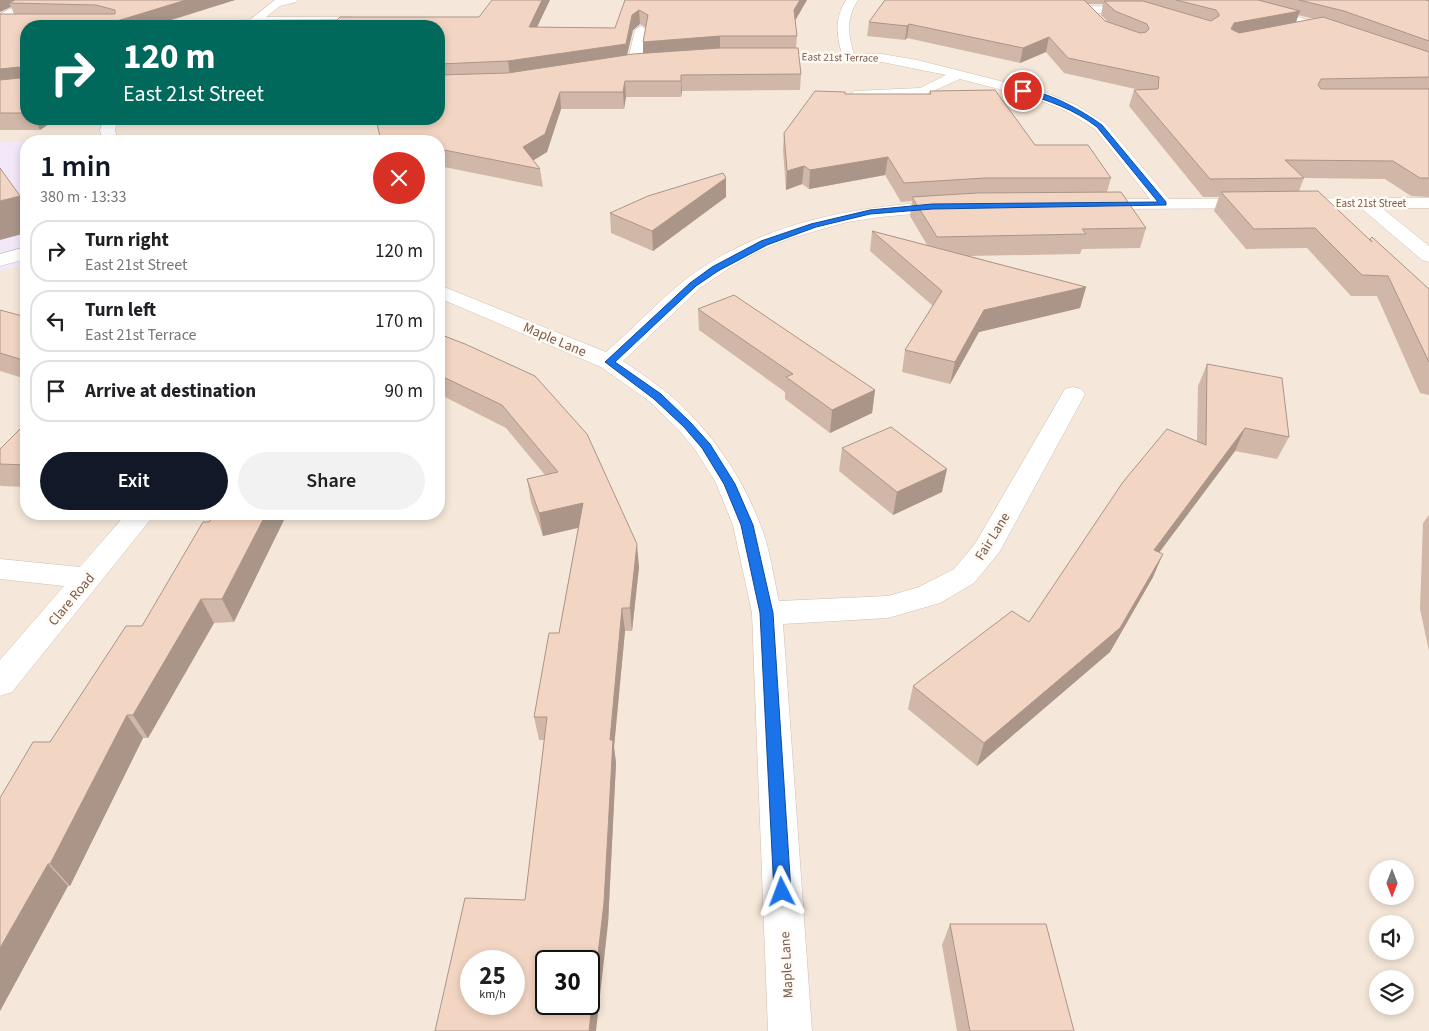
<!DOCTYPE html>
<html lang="en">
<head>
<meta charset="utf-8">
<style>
	:root { --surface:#fff; --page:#f2f2f2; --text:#202124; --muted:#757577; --line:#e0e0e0; --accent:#111827 }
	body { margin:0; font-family:"Source Sans 3",sans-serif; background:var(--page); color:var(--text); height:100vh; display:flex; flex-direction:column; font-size:19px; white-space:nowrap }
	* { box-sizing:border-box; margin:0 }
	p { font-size:16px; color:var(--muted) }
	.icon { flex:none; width:28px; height:28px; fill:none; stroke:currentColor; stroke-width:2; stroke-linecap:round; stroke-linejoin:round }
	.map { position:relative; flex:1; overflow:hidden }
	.panel { position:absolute; left:20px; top:135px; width:425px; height:385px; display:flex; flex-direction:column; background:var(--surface); border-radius:20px; box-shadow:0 2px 8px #0003 }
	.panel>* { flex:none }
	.hud { position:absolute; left:20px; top:20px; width:425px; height:105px; border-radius:20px; box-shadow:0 2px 8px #0003; background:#00695c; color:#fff; overflow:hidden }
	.needle { width:32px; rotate:180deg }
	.tools { position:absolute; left:1369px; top:860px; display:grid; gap:10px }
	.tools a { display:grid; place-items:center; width:45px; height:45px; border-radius:50%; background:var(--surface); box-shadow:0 2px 8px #0003; font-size:25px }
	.speed { position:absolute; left:460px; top:950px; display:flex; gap:10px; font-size:25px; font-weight:700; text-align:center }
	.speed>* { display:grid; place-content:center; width:65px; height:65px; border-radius:50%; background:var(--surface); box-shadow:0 2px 8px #0003; line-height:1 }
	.speed small { font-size:12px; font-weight:400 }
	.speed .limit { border:2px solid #111; border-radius:8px; background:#fff; color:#111 }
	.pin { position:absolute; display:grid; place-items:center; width:42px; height:42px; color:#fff; margin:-21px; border:2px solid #fff; border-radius:50%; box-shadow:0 1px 5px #0007 }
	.me { position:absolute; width:55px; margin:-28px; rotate:357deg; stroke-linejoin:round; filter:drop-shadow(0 0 4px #0008) }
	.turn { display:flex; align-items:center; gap:18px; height:105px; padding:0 20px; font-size:22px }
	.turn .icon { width:65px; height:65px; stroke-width:2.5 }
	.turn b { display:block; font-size:35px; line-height:42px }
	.round { display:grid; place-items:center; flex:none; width:52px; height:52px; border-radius:26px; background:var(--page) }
	.headline { display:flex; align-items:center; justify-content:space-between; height:85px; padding:0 20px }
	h1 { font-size:30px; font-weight:600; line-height:38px; color:var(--accent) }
	.cta { display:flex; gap:10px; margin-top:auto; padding:10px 20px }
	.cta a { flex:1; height:58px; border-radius:30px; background:var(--accent); color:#fff; font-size:20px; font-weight:600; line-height:58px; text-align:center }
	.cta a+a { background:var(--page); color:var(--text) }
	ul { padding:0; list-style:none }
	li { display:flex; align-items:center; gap:15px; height:62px; margin:0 10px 8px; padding:0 10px; border:2px solid var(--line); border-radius:20px }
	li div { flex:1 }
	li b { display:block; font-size:19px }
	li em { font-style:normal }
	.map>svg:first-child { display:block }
	.residential { fill:#f5e8da; fill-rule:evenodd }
	.education { fill:#f3e8fa }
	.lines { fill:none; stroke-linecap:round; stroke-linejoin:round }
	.minor-casing { stroke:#d1beb0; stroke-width:1 }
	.minor { fill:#fff; fill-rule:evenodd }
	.wall { fill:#d1b7a8; fill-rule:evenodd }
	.shaded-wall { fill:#aa9588 }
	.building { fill:#f3d5c3; stroke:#aa9588; fill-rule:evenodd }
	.route { fill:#1a73e8; stroke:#114b97 }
	.labels { text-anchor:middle; stroke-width:5; stroke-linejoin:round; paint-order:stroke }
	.far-street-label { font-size:11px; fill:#7a5c4d; stroke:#fffaf3 }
	.street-label { font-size:14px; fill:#7a5c4d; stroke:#fffaf3 }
</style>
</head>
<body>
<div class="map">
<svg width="1429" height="1031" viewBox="0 0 1429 1031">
	<rect width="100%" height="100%" fill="#fdf6ec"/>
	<path class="residential" d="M 0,0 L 1410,0 L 1429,9 L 1429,1031 L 0,1031 ZM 26,26 L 439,26 L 439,119 L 26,119 ZM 26,141 L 439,141 L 439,514 L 26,514 ZM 1378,869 L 1405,869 L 1405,896 L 1378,896 ZM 1378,924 L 1405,924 L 1405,951 L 1378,951 ZM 471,961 L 514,961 L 514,1004 L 471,1004 ZM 546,961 L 589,961 L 589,1004 L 546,1004 ZM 1378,979 L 1405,979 L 1405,1006 L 1378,1006 Z"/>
	<path class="education" d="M 0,142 L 26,142 L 26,265 L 0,271 Z"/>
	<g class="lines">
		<defs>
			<path id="minor" d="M 28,0 L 42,0 L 0,22 L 0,14 Z
				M 275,0 L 298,0 L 296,2 L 280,6 L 266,17 L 352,17 L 358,20 L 352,23 L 258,23 L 255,26 L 242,26 Z
				M 846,0 L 858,0 C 846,18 848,35 854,54 L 882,54 L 917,60 L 1044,92 L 1076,105 L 1105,123 L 1169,199 L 1429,198 L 1429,208 L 1382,208 L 1429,246 L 1429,262 L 1422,260 L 1361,208 L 1093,209 L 1087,208 L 1084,204 L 1087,200 L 1093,199 L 1150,199 L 1095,129 L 1066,111 L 1034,98 L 960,79 L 922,96 L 859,98 L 852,94 L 854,91 L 920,88 L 946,75 L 882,62 L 761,61 L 755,57 L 761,53 L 842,54 C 836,34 835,18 846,0 Z
				M 1241,0 L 1253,0 L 1250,4 L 1342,29 L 1344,32 L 1338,36 L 1239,8 L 1237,6 Z
				M 1086,6 L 1139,7 L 1145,10 L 1139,13 L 1096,13 L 1113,30 L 1107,34 L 1103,33 L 1082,11 L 1080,9 L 1082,7 Z
				M 641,26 L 647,30 L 641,64 L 634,68 L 627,64 L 635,30 Z
				M 104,119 L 118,119 L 115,130 L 118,141 L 102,141 L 100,130 Z
				M 948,201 L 954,202 L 957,206 L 954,210 L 881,217 L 847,222 L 788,239 L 757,252 L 728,269 L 700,288 L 623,361 C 637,371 653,381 666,392 C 708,427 740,472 760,524 C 770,548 773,576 779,601 L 888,596 L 919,587 L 954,569 L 975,544 L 1065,389 L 1073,387 L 1081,389 L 1085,394 L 1000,551 L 974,583 L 940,603 L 888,618 L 783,624 L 812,1031 L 768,1031 L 752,613 L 733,525 L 716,483 L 696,451 L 679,430 L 649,401 L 601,367 L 439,298 L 439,285 L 606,352 C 633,329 657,302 685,280 C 760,222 856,206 948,201 Z
				M 26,247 L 26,259 L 0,266 L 0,254 Z
				M 126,514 L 155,514 L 12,692 L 0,696 L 0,660 L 64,586 L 0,579 L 0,559 L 80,567 Z"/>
		</defs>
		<use href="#minor" class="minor-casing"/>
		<use href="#minor" class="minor"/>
	</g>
	<path class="wall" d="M 0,0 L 235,0 L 169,21 L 537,27 L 615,28 L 625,0 L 807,0 L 795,21 L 797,36 L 796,48 L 801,74 L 800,90 L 682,91 L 681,97 L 626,97 L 624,109 L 561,109 L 547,152 L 533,160 L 540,169 L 543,187 L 439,166 L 439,26 L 26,26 L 26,119 L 56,119 L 40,130 L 0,130 L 0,14 L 14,14 L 11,7 ZM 640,24 L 646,28 L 643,42 L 643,54 L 627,55 L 633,30 Z
		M 885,0 L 1426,0 L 1429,1 L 1429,197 L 1411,196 L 1385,179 L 1304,178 L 1299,191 L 1370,240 L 1370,239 L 1429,289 L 1429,395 L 1420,393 L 1377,296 L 1351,296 L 1307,248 L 1246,249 L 1214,211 L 1219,197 L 1203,197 L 1129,106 L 1134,90 L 1140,90 L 1064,73 L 1046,52 L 1020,63 L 907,38 L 905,40 L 867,36 L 869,22 ZM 1088,4 L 1103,4 L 1101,15 L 1107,21 L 1105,21 ZM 1298,15 L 1314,19 L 1296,22 Z
		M 930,91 L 1035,145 L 1111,178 L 1107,192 L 1146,228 L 1140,248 L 1082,249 L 1080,254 L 969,256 L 1086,287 L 1080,308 L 979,332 L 950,384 L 902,372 L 905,350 L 933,306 L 870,251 L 872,231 L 927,245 L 910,216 L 912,201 L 901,202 L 885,175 L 809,189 L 802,184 L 786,190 L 783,150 L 784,133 L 845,94 L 929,94 Z
		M 726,178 L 726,197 L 653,251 L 611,233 L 610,213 Z
		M 698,309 L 875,390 L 872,413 L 830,433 L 785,399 L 785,392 L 699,330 Z
		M 0,310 L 26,317 L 26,379 L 0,371 Z
		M 439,334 L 465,344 L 639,567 L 632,631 L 625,631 L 614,747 L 616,763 L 608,924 L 525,900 L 544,740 L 539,740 L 534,717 L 559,633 L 578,528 L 543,536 L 531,502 L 527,479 L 545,475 L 506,428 L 439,394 Z
		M 1207,364 L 1289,437 L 1277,459 L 1235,451 L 1159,552 L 1153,577 L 1110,652 L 977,766 L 908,709 L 913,686 L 1029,622 L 1197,441 L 1198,386 Z
		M 26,423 L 26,487 L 1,486 L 0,485 L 0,449 Z
		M 842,448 L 942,492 L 893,515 L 839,471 Z
		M 1429,515 L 1429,651 L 1420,609 L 1423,523 Z
		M 209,522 L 234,622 L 214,623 L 148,738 L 143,738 L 70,886 L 68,886 L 0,1011 L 50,742 L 142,626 Z
		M 950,924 L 1074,1031 L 957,1031 L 942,945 Z"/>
	<path class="shaded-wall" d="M 0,0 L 24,0 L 9,3 L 11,7 L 0,12 Z
		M 186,0 L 235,0 L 151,26 L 117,21 Z
		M 542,0 L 550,0 L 530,42 L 529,27 Z
		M 800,0 L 807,0 L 793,24 L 794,10 Z
		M 639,10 L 640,24 L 633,30 L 626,59 L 510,77 L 508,61 L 626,44 L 632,15 Z
		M 1300,11 L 1295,25 L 1230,37 L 1231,29 L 1234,23 Z
		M 909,24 L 907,38 L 905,40 L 907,26 Z
		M 720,36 L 720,51 L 643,57 L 643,42 Z
		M 1049,37 L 1046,52 L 1020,63 L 1023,48 Z
		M 19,67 L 26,83 L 0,85 L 0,69 Z
		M 681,75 L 682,91 L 681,97 Z
		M 625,81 L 626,97 L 624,109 L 623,92 Z
		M 560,92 L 561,109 L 547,152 L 526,165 L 523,147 Z
		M 35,119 L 56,119 L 40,130 Z
		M 888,157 L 885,175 L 809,189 L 810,170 Z
		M 804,166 L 802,184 L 786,190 L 787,171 Z
		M 726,178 L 726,197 L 653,251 L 652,231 Z
		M 20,196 L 26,209 L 26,233 L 0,240 L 0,201 Z
		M 1086,287 L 1080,308 L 979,332 L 950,384 L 955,362 L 984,310 Z
		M 875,390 L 872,413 L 830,433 L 832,410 Z
		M 1245,428 L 1235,451 L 1144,573 L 1154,550 Z
		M 947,469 L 942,492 L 893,515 L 897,492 Z
		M 583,503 L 585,526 L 543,536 L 539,513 Z
		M 266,514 L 287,514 L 234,622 L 222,599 Z
		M 637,544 L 639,567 L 632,631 L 630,608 Z
		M 1163,554 L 1153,577 L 1110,652 L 977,766 L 984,743 Z
		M 201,599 L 214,623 L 148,738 L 133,715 Z
		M 622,608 L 625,631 L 614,747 L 616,763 L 608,924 L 596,1031 L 589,1031 L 610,740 Z
		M 127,715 L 143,738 L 70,886 L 50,864 Z
		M 48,864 L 68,886 L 0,1011 L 0,948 Z"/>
	<path class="building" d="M 15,0 L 186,0 L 117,21 L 337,20 L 340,17 L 479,17 L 492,0 L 542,0 L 529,27 L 615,28 L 625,0 L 800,0 L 794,10 L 797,36 L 720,36 L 643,42 L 648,15 L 639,10 L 632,15 L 626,44 L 508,61 L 439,64 L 439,26 L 26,26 L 26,113 L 0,113 L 0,80 L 20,78 L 21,69 L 19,67 L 0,69 L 0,14 L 115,14 L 115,10 L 96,5 L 9,3 Z
		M 885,0 L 1084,0 L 1105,21 L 1140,33 L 1146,32 L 1149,29 L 1147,24 L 1115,11 L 1104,1 L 1143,1 L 1211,21 L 1219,16 L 1219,14 L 1216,10 L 1176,0 L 1258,0 L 1300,11 L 1234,23 L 1231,29 L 1239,33 L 1323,17 L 1429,52 L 1429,77 L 1321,79 L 1318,85 L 1321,89 L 1429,89 L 1429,178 L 1420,178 L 1393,161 L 1285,160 L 1304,178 L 1210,179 L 1134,90 L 1158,89 L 1159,77 L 1068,58 L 1049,37 L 1023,48 L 909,24 L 907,26 L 869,22 Z
		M 1299,0 L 1426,0 L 1429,1 L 1429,41 L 1344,11 Z
		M 720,48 L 798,48 L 801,74 L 681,75 L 681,81 L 625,81 L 623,92 L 560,92 L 545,134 L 523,147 L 540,169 L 439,149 L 439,141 L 381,141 L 376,119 L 439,119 L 439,75 L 508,73 L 633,54 Z
		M 995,90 L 1035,145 L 1088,145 L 1111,178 L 985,178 L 904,183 L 888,157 L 810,170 L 804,166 L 787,171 L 784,133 L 815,91 L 845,92 L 845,94 L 931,94 L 930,91 Z
		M 0,168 L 20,196 L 0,201 Z
		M 723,173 L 726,178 L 652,231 L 610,213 L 648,196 Z
		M 1318,191 L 1372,242 L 1370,239 L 1372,237 L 1429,289 L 1429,362 L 1388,276 L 1362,275 L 1315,228 L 1254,229 L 1221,192 Z
		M 1121,192 L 1146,228 L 1082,229 L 1086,234 L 937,237 L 912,197 L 977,193 Z
		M 872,231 L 1086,287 L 984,310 L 955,362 L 905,350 L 942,291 Z
		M 734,295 L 875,390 L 832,410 L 786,377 L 793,374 L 698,309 Z
		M 0,310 L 26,317 L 26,361 L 0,353 Z
		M 439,334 L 465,344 L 535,376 L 587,434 L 637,544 L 630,608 L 622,608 L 610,740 L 613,740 L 604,903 L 589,1031 L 435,1031 L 465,898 L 525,900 L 547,717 L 534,717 L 549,633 L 559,633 L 583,503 L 539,513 L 527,479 L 558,472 L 502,405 L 439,375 ZM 471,961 L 514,961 L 514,1004 L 471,1004 ZM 546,961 L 589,961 L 589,1004 L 546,1004 Z
		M 1207,364 L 1282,378 L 1289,437 L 1245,428 L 1154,550 L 1163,554 L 1120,628 L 984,743 L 913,686 L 1012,611 L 1029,622 L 1123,482 L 1167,429 L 1206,445 Z
		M 26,423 L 26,465 L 0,464 L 0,449 Z
		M 891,427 L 947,469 L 897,492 L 842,448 Z
		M 215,514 L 266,514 L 222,599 L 201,599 L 133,715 L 127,715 L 50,864 L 48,864 L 0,948 L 0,798 L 33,742 L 50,742 L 126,626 L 142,626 L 203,522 L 209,522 Z
		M 950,924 L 1046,924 L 1074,1031 L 970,1031 Z"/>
	<path class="route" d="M 1021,90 C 1044,89 1083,111 1102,125 L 1166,202 L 1166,205 L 932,209 L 870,214 L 816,227 L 767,245 L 718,271 L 696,286 L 615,362 L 661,394 L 691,423 L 710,444 L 735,484 L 753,525 L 773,613 L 791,892 L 788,897 L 782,900 L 777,897 L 774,892 L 760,613 L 741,525 L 724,484 L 702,448 L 684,427 L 654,399 L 605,362 L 690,283 L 712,267 L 761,241 L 811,224 L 870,210 L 932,204 L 1158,202 L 1097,127 C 1074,109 1049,101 1021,92 Z"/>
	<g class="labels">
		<g class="far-street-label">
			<text transform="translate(840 57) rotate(1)" y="4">East 21st Terrace</text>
			<text x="1371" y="207">East 21st Street</text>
		</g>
		<g class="street-label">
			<text transform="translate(555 339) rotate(23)" y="5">Maple Lane</text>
			<text transform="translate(992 536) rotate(-58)" y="5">Fair Lane</text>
			<text transform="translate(71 599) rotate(-50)" y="5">Clare Road</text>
			<text transform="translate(786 965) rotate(-93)" y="5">Maple Lane</text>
		</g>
	</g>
</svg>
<div class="tools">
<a><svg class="needle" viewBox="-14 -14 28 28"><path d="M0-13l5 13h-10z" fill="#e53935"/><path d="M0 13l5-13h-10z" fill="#757577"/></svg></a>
<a><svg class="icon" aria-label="sound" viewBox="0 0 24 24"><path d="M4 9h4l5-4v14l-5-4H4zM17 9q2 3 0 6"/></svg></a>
<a><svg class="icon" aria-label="layers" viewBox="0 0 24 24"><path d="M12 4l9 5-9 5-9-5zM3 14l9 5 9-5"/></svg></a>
</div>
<div class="speed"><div>25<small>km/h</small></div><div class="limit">30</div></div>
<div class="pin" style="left:1023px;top:91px;background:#d93025"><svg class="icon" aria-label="arrive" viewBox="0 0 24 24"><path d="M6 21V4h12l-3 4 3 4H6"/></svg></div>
<svg class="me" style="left:782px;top:892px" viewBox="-20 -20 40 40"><path d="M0-17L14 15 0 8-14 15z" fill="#1a73e8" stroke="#fff" stroke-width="4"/></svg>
<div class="hud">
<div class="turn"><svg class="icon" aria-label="right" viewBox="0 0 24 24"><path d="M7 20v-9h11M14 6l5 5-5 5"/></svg><div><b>120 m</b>East 21st Street</div></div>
</div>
<section class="panel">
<div class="headline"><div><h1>1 min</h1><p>380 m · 13:33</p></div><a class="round" style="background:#d93025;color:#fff"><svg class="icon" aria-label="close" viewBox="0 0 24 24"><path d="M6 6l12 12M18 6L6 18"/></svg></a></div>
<ul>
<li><svg class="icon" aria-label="right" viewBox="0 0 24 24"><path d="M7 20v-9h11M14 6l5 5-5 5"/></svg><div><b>Turn right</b><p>East 21st Street</p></div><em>120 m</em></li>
<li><svg class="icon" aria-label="left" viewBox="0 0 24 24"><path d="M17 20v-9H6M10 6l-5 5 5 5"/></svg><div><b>Turn left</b><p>East 21st Terrace</p></div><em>170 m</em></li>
<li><svg class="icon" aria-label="arrive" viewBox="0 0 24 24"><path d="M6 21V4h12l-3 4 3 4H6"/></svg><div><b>Arrive at destination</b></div><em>90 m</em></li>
</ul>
<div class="cta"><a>Exit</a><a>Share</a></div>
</section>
</div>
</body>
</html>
